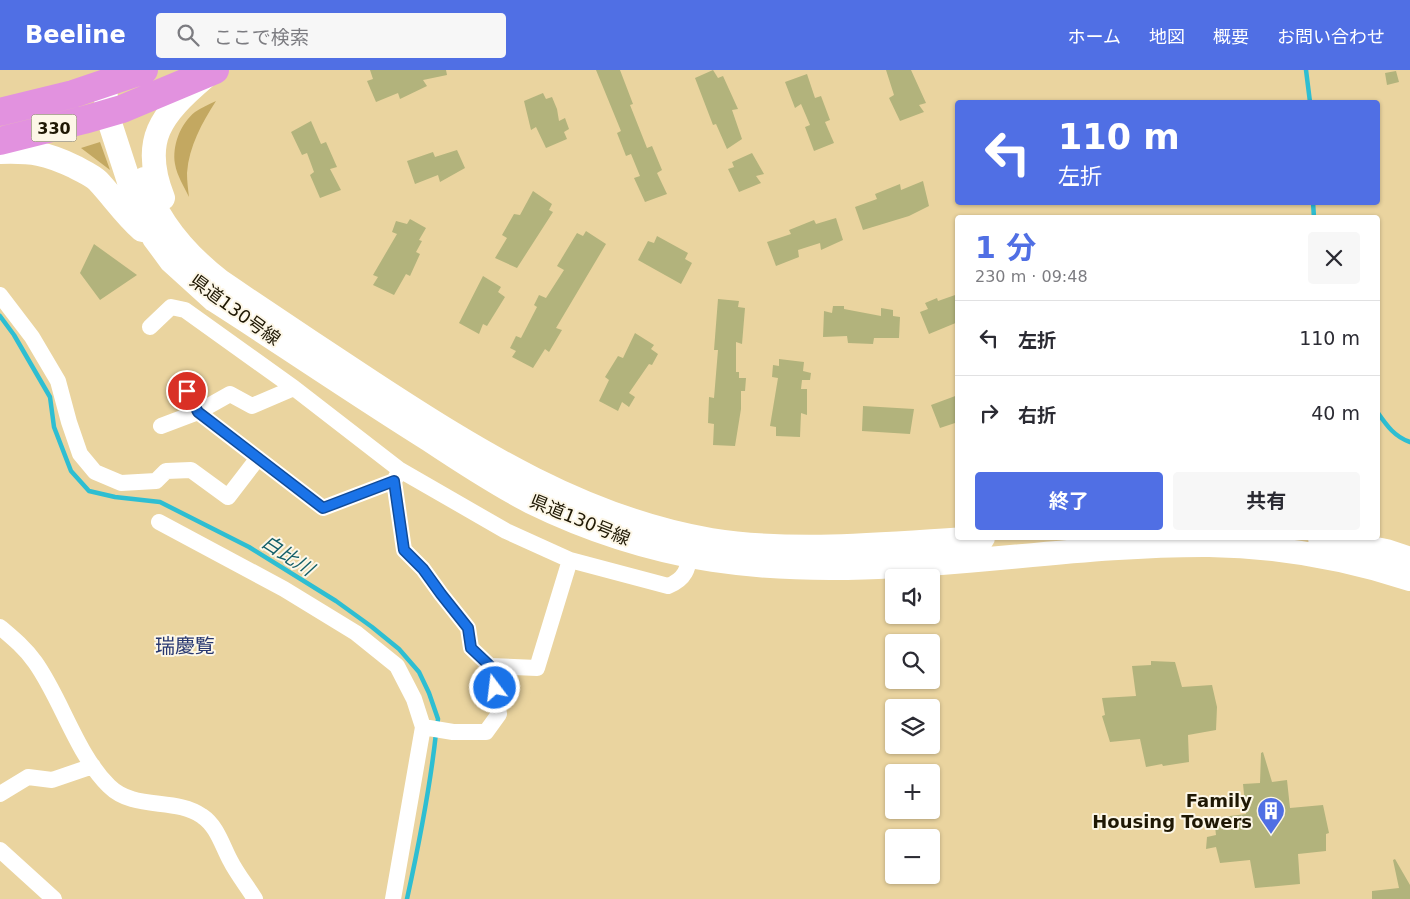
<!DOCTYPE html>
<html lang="ja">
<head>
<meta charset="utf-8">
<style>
	:root { --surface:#fff; --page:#f7f7f7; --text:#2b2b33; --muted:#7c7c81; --line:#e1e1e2; --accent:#506fe4 }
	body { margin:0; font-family:"DejaVu Sans","Noto Sans JP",sans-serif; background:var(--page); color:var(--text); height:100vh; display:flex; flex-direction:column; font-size:19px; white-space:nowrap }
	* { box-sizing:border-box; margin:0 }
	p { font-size:16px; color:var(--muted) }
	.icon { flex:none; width:28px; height:28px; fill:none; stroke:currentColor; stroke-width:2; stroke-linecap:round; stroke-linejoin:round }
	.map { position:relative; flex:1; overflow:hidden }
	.sheet { position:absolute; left:955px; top:145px; width:425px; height:325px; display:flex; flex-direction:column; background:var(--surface); border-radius:5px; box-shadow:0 1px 4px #0004 }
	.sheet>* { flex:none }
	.banner { position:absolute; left:955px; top:30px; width:425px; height:105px; border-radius:5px; box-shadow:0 1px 4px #0004; background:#506fe4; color:#fff; overflow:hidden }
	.tools { position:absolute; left:885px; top:499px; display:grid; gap:10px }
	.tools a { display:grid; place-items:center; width:55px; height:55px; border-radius:5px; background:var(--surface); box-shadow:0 1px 4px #0004; font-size:25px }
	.pin { position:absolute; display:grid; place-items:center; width:42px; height:42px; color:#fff; margin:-21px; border:2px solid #fff; border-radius:50%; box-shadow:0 1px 5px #0007 }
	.me { position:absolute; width:55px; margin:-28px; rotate:345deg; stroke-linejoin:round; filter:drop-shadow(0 0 4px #0008) }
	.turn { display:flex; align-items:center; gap:18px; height:105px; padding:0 20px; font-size:22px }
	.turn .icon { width:65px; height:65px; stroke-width:2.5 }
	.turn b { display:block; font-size:35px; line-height:42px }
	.round { display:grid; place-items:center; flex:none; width:52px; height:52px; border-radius:5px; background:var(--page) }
	.overview { display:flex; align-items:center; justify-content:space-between; height:85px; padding:0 20px }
	h1 { font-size:30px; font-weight:700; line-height:38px; color:var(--accent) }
	.button { display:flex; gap:10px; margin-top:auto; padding:10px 20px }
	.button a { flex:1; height:58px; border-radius:5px; background:var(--accent); color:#fff; font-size:20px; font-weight:700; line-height:58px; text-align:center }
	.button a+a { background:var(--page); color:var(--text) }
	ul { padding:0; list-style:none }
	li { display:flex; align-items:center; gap:15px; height:75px; padding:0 20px; border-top:1px solid var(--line) }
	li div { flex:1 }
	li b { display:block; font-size:19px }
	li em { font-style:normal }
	header { display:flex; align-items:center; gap:30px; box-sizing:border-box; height:70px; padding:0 25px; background:var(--accent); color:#fff }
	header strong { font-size:24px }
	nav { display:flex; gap:28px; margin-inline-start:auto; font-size:18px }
	.search { width:350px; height:45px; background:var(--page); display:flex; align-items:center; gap:12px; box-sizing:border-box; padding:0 18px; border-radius:5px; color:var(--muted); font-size:19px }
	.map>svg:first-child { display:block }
	.green { fill:#c3a861 }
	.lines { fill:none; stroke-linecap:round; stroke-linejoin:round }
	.stream { stroke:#2ebed2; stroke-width:4.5 }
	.building { fill:#b2b37c }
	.minor { stroke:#fff; stroke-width:16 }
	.secondary { stroke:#fff; stroke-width:24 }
	.trunk { stroke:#e292df; stroke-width:28 }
	.route-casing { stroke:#114b97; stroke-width:12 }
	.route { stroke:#1a73e8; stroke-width:9 }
	.labels { text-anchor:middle; stroke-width:4; stroke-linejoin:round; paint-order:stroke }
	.shield { fill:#fdf7e7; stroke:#625b48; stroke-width:1 }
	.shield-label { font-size:16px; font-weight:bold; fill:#1f1804 }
	.street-label { font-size:18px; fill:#1f1804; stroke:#fdf7e7 }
	.poi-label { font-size:18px; font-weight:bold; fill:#1f1804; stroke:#fdf7e7; text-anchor:end }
	.water-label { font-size:19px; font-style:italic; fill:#135f69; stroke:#fdf7e7 }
	.quarter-label { font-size:20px; fill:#283871; stroke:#fdf7e7 }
</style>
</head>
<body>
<header>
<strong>Beeline</strong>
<div class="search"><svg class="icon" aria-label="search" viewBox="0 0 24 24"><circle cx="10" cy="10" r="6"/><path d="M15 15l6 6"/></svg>ここで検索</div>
<nav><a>ホーム</a><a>地図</a><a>概要</a><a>お問い合わせ</a></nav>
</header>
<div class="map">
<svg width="1410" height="829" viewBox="0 0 1410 829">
	<rect width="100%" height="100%" fill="#ead49f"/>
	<path class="green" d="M 216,31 C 202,53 189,76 187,103 C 187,111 188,119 189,127 C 184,116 177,106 175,94 C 172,76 180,54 195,42 C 201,38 209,34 216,31 Z
		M 100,72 L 110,100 L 81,78 Z"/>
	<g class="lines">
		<path class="stream" d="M 1306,0 L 1310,32
			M 1313,132 L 1314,148
			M 0,246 L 14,265 L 50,327 L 54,357 L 71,401 L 89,421 L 115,427 L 160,432 L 249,477 L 336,531 L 372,557 L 399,579 L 419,602 L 429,623 L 438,649 L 437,656
			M 1378,343 C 1387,356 1395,367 1410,372
			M 407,829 C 419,774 430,719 436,663"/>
	</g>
	<path class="building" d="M 370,0 L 446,0 L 447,5 L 423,10 L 427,16 L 400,29 L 398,23 L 376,32 L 367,11 L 373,9 Z
		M 596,0 L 620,0 L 633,34 L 630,35 L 647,78 L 652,76 L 662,100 L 657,103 L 667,124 L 645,132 L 634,108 L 640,106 L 631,84 L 626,86 L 617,63 L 621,61 Z
		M 713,0 L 718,8 L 723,6 L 738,39 L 732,40 L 742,69 L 727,79 L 716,54 L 713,55 L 695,8 Z
		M 886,0 L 911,0 L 926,33 L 919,35 L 924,42 L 900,51 L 889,28 L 894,25 Z
		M 1396,1 L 1399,12 L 1387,15 L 1385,3 Z
		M 807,4 L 815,28 L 821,26 L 830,50 L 825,52 L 834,73 L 814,81 L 805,57 L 810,55 L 801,34 L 795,38 L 785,12 Z
		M 543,23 L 546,29 L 552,27 L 557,39 L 559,51 L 565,48 L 569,59 L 564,62 L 567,69 L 546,78 L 536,57 L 531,60 L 524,31 Z
		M 311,51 L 321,74 L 326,72 L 337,97 L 330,99 L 341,120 L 320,128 L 310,105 L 314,102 L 307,83 L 302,85 L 291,62 Z
		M 457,80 L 465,98 L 440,112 L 438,105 L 415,114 L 407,91 L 433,82 L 435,87 Z
		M 752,83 L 764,104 L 756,106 L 761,113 L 739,122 L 728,99 L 734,97 L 732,92 Z
		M 923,111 L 929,136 L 909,146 L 863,160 L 855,137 L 877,129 L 875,124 L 900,114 L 901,120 Z
		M 533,121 L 552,134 L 549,140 L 553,142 L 517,198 L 495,188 L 507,168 L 502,165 L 514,144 L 520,145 Z
		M 836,148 L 843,170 L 821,180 L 820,173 L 798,180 L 799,187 L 776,196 L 767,172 L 791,164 L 789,160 L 814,150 L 816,154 Z
		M 410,149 L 426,158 L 419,170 L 422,171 L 416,182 L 420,184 L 410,206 L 406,204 L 394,225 L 373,215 L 378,207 L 373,205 L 397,164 L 392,162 L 396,151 L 407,154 Z
		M 586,161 L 606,174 L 556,258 L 562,260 L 549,282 L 545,279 L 533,298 L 512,287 L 516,281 L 510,278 L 516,266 L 521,268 L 537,237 L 534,235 L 539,225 L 546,228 L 564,200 L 557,196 L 577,163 L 583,166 Z
		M 657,166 L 688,183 L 685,189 L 692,193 L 681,214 L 638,190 L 648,171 L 654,173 Z
		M 94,174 L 137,205 L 100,230 L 80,203 Z
		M 483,206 L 501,217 L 498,222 L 505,227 L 487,256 L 483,254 L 479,264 L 459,253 Z
		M 958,224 L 958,252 L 929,264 L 920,242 L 928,239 L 925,233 L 937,228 L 938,231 Z
		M 718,229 L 739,231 L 738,237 L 745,238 L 742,274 L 736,272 L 736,302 L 739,302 L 739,308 L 746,308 L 745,321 L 741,321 L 741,339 L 735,376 L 713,375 L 714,354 L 708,353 L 709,327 L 714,328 L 718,280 L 714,280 Z
		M 833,236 L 844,236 L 844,239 L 881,246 L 881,238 L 893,240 L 893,246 L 900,247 L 899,268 L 874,268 L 873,274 L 848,273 L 847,266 L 823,267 L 824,241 L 832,243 Z
		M 635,263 L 654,275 L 651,279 L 658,284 L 652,295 L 649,294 L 629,323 L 635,327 L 629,337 L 622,332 L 618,341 L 599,331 L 609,310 L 605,307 L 618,286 L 623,288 Z
		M 779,289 L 804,292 L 803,301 L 811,303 L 810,310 L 802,310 L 801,319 L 807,319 L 807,345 L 801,343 L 800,367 L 776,366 L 776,357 L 770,356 L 778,308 L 772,307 L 773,295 L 779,296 Z
		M 958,325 L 958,352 L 940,358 L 931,335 Z
		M 863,336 L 914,339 L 910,364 L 862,361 Z
		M 1151,591 L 1175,592 L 1182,617 L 1212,615 L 1217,637 L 1216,660 L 1188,665 L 1189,692 L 1163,696 L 1162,694 L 1146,697 L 1140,669 L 1110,672 L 1102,646 L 1105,645 L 1102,628 L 1136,626 L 1132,596 L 1151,595 Z
		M 1263,682 L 1272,712 L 1287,710 L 1290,738 L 1323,735 L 1329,763 L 1326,764 L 1326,781 L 1298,784 L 1300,814 L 1255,818 L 1250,790 L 1220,793 L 1216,777 L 1206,779 L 1207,767 L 1216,765 L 1214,748 L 1246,744 L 1243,714 L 1260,713 L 1261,683 Z
		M 1395,789 L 1410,815 L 1410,829 L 1372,829 L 1372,821 L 1399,818 L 1393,790 Z"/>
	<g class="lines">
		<path class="minor" d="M 0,225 L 32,267 L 58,311 L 69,352 L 80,384 L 95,402 L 121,413 L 156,411 L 166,401 L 191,400 L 228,427 L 258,388
			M 150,257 L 171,237 L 185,240 L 294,318 L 400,400 L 506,461 L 570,490 L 668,516 C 688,508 688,496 692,476
			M 294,318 L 252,336 L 230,324 L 198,342 L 323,438 L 394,411 L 399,402
			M 161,356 L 198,342 L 187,321
			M 394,411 L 404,480 L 423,499 L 441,524 L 468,558 L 471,578 L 490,596 L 537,598 L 570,490
			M 159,452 L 284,519 L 356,563 L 397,596 L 414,629 L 423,657 L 453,662 L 486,662 L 499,644 L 490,596
			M 0,557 C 13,568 25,578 35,592 C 61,628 77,685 109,716 C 134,741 175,727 202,746 C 217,756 222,775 230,790 C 237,804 247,816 255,829
			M 0,724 L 28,707 L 52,710 L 93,696
			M 0,780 L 54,829
			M 393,829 L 423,657"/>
		<path class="secondary" d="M 105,14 L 107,44 L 134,127 L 142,146 L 154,168 L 171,191 L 214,230 C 286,276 356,324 428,369 C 461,391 496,414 531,432 C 588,460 651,480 713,490 C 878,515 1044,474 1209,475 C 1278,476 1345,488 1410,509
			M 0,82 C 32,81 46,83 75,97 C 82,101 92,105 98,111 C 113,127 125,145 142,160
			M 144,109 C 156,150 187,185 220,211 C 270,245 321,279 373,313 C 477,381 586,449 711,470 C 801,484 893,473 983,468
			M 163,128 C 140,70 161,45 204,8
			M 1320,468 L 1386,481 L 1410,489"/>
		<path class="trunk" d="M 0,42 L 73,24 L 144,0
			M 0,71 L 84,50 L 122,39 L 215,0"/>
	</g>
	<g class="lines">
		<defs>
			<path id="route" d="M 187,321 L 198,342 L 323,438 L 394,411 L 404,480 L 423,499 L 441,524 L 468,558 L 471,578 L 490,596 L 495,618"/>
		</defs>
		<use href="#route" class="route-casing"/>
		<use href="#route" class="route"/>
	</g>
	<defs>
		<symbol id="building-pin" viewBox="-11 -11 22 30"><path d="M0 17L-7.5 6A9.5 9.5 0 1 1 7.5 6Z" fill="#506fe4" stroke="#fdf7e7"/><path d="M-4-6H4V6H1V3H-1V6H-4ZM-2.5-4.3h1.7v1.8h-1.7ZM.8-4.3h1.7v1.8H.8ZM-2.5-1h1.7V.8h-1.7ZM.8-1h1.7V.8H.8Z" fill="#fff"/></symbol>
	</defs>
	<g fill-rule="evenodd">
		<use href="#building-pin" x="1255" y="725" width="32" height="43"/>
	</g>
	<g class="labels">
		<rect class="shield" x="31.5" y="44.5" width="45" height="27" rx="4"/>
		<g class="shield-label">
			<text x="54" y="64">330</text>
		</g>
		<g class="street-label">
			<text transform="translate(235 240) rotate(36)" y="6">県道130号線</text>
			<text transform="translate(580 450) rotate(22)" y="6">県道130号線</text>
		</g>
		<g class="poi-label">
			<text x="1252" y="737">Family<tspan x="1252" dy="21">Housing Towers</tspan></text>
		</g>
		<g class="water-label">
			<text transform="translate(288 485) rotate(33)" y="7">白比川</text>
		</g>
		<g class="quarter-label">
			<text x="185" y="583">瑞慶覧</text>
		</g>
	</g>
</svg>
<div class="tools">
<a><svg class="icon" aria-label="sound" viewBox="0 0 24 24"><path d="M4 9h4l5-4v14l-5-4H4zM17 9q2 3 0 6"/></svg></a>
<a><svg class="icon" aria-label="search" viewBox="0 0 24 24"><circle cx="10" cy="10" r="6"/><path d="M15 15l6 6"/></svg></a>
<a><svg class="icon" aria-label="layers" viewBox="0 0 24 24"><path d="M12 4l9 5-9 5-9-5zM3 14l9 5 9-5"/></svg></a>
<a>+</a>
<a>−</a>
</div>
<div class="pin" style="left:187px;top:321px;background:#d93025"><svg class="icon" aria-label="arrive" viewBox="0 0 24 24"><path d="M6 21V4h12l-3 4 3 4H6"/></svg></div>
<svg class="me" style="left:495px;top:618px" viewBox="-20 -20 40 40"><circle r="17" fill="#1a73e8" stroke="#fff" stroke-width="3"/><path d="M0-11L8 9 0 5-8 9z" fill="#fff"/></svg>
<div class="banner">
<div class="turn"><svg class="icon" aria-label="left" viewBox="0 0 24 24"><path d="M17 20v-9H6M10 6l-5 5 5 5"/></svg><div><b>110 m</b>左折</div></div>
</div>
<section class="sheet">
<div class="overview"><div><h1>1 分</h1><p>230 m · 09:48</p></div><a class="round"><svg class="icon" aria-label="close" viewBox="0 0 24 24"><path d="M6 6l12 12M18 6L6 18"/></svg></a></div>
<ul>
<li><svg class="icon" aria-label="left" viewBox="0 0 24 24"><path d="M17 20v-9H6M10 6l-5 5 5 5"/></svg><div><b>左折</b></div><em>110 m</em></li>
<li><svg class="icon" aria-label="right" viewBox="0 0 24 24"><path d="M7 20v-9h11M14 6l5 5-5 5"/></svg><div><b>右折</b></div><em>40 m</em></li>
</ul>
<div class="button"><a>終了</a><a>共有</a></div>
</section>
</div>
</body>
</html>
